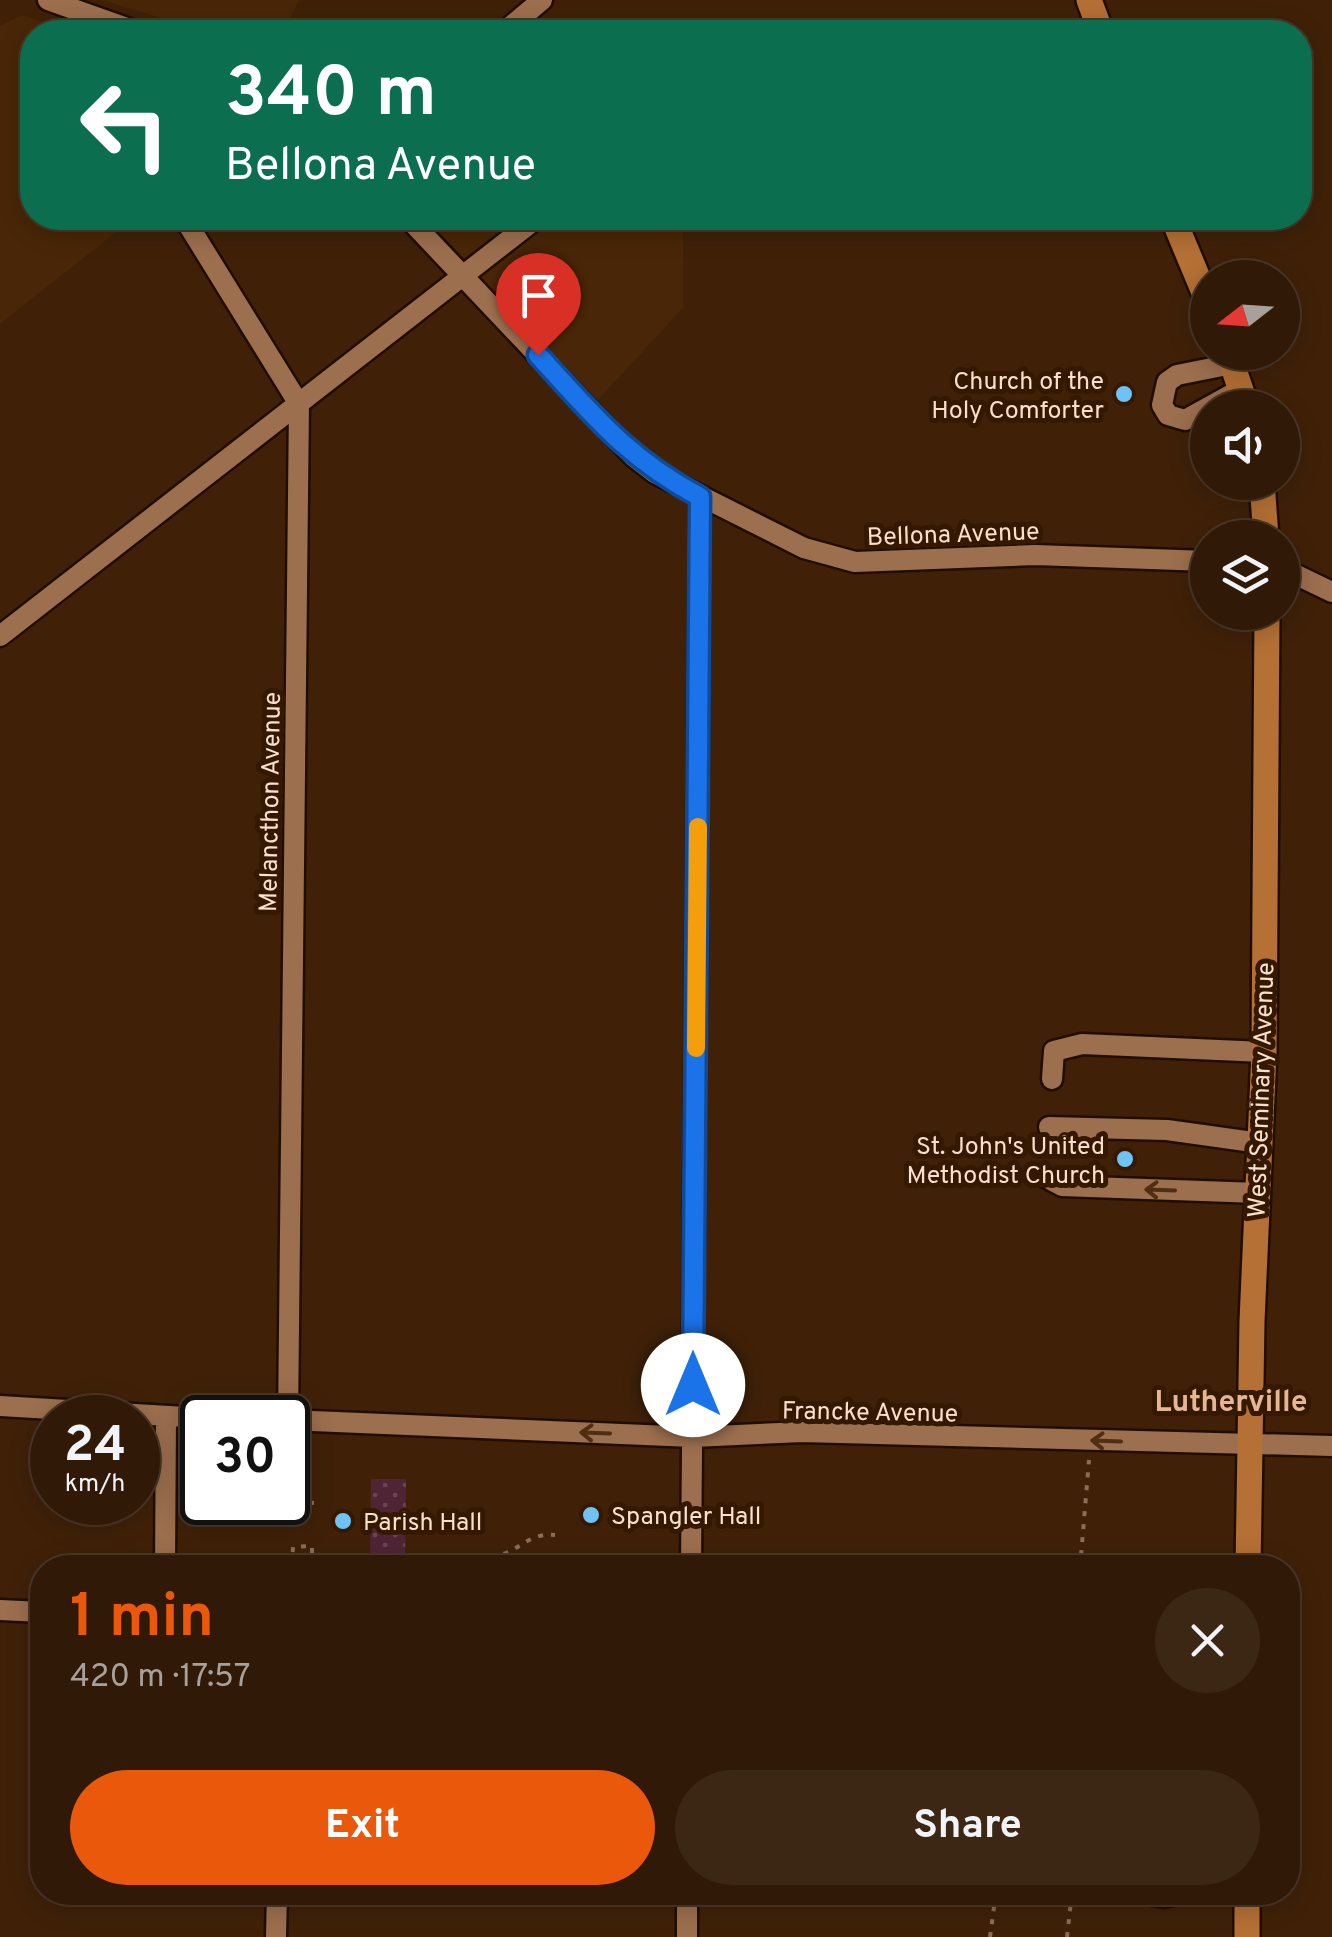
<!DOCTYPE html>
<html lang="en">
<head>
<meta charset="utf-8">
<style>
	:root { --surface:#301906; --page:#3c2614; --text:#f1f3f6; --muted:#a8a09b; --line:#4b3828; --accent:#ea580c }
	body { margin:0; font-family:Overpass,sans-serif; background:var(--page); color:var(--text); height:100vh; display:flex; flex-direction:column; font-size:38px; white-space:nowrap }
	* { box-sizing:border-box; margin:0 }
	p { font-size:32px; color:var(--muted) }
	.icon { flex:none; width:55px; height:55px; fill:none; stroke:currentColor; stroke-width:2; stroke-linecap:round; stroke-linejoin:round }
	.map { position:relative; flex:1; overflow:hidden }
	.sheet { position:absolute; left:30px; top:1555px; width:1270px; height:350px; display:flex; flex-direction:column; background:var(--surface); border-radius:40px; box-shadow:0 5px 25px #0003,0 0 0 2px var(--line) }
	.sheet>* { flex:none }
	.top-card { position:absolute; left:20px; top:20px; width:1292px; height:210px; border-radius:40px; box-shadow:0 5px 25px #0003,0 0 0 2px var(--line); background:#0b6e4f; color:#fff; overflow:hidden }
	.needle { width:65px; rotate:253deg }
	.tools { position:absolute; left:1190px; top:260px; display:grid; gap:20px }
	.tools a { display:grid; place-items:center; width:110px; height:110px; border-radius:50%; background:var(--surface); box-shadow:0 5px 25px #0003,0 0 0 2px var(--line); font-size:50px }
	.speed { position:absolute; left:30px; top:1395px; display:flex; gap:20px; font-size:50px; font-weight:700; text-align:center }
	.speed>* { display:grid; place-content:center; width:130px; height:130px; border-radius:50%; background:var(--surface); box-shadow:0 5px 25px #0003,0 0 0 2px var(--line); line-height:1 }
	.speed small { font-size:25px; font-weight:400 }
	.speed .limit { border:5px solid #111; border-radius:15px; background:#fff; color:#111 }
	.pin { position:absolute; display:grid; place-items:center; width:85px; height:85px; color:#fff; margin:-102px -42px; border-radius:50% 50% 50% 0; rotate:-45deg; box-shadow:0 0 10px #0007 }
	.pin .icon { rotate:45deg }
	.me { position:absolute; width:110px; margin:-55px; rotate:0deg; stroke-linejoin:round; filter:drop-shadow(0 0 8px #0008) }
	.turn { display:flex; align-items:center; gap:35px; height:210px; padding:0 40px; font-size:45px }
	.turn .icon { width:130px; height:130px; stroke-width:2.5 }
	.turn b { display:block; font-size:70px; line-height:85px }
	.round { display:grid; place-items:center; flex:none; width:105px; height:105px; border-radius:52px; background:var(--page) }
	.summary { display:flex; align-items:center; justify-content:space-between; height:170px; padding:0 40px }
	h1 { font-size:60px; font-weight:700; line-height:75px; color:var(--accent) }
	.button { display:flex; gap:20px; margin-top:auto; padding:20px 40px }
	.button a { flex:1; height:115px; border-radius:60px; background:var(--accent); color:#fff; font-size:40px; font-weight:700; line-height:115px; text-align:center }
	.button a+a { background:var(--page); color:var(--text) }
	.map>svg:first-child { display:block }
	.built { fill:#492607 }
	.park { fill:url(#park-dots) }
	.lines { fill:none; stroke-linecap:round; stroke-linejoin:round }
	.minor-casing { stroke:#210d00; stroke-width:25 }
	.major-casing { stroke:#210d00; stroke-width:30 }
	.path { stroke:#8b6e58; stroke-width:4; stroke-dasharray:5 8; stroke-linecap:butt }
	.minor { stroke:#9c6f4e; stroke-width:20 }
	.major { stroke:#b57035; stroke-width:25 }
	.oneway { stroke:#4f2e14 }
	.route-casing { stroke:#114b97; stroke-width:25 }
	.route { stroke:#1a73e8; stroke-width:18 }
	.slow { stroke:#f59e0b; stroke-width:18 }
	.poi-dot { fill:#6fc2f4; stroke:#351800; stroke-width:4 }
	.labels { text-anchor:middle; stroke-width:10; stroke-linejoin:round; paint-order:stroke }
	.poi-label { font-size:25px; fill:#f9dfcd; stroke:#351800; text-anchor:end }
	.street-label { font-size:25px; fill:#f9dfcd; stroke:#351800 }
	.quarter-label { font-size:30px; font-weight:bold; fill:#e6b592; stroke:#351800 }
</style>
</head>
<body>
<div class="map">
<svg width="1332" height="1937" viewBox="0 0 1332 1937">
	<defs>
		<pattern id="park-dots" width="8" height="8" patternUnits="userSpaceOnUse" patternTransform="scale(2.5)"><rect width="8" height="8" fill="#4f2535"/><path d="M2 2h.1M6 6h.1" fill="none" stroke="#694451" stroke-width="1.8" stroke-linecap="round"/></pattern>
	</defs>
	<rect width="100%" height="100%" fill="#402108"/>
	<path class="built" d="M 102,0 L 299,0 L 283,32 L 207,32 Z
		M 22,15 L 73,32 L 32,32 L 32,218 L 134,218 L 0,324 L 0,26 Z
		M 427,218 L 703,218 L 683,222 L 683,308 L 595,403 Z"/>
	<path class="park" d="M 371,1479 L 406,1479 L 405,1567 L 377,1567 L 377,1561 L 370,1561 Z"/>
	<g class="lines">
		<defs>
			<path id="minor" d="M 48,0 L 138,32
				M 504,32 L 542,0
				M 184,218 L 299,404 L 288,1420
				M 408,218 L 633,456 L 655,473 L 804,548 L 855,562 L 1035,555 L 1208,561
				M 1232,364 L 1177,375 L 1167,382 L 1162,405 L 1168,415 L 1185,420 L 1241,389
				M 1282,568 L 1332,592
				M 0,636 L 537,218
				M 1052,1079 L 1054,1051 L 1082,1044 L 1264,1052
				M 1049,1127 L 1167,1130 L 1260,1143
				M 1047,1178 L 1062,1186 L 1258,1193
				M 0,1406 L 202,1418
				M 288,1420 L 693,1437 L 803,1432 L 1332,1446
				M 165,1568 L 166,1418
				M 691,1568 L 700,497
				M 0,1610 L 42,1612
				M 1136,1892 L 1164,1897 L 1186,1892
				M 276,1937 L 277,1892
				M 687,1937 L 687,1892"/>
			<path id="major" d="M 1089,0 L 1101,32
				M 1173,218 L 1208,302
				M 1228,352 L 1247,408
				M 1262,482 L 1266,538
				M 1248,1568 L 1252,1321 L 1264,1052 L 1267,612
				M 1247,1937 L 1247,1892"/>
		</defs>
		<use href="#minor" class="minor-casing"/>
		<use href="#major" class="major-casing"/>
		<path class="path" d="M 217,1410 L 268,1410
			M 299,1502 L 314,1503
			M 478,1558 C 518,1559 523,1532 555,1535
			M 292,1565 L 293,1547 L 312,1546 L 312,1565
			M 1080,1568 L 1089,1460
			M 990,1937 L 996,1892
			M 1067,1937 L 1072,1892"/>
		<use href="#minor" class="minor"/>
		<use href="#major" class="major"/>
	</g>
	<defs><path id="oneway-shaft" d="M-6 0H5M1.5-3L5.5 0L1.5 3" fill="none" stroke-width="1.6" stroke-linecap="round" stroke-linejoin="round" transform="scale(2.5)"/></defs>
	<g class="oneway">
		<use href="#oneway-shaft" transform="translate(1160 1190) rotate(-178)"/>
		<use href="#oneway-shaft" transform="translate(595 1433) rotate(-178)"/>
		<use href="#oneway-shaft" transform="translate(1106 1441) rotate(-178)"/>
	</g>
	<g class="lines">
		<defs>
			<path id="route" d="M 538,355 C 593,415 627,458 700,497 L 693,1385"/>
		</defs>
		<use href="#route" class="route-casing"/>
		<use href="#route" class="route"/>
		<path class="slow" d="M 696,1048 L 698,827"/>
	</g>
	<g class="poi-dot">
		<circle cx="1124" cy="394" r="10"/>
		<circle cx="1125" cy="1159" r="10"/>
		<circle cx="591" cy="1515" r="10"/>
		<circle cx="343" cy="1521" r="10"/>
	</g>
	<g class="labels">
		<g class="poi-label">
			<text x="1104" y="389">Church of the<tspan x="1104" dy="29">Holy Comforter</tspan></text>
			<text x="1105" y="1154">St. John's United<tspan x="1105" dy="29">Methodist Church</tspan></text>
			<text x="611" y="1524" text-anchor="start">Spangler Hall</text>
			<text x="363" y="1530" text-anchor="start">Parish Hall</text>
		</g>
		<g class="street-label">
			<text transform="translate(953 533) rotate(-2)" y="9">Bellona Avenue</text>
			<text transform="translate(269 802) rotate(-89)" y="9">Melancthon Avenue</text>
			<text transform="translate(1260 1090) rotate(-88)" y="9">West Seminary Avenue</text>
			<text transform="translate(870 1411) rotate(1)" y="9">Francke Avenue</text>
		</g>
		<g class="quarter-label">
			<text x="1231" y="1411">Lutherville</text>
		</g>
	</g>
</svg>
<div class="tools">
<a><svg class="needle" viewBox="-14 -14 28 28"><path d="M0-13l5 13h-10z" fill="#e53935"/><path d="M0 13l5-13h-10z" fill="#a8a09b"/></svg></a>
<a><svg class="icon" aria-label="sound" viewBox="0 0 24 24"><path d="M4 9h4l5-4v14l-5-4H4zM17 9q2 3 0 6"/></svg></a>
<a><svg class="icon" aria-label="layers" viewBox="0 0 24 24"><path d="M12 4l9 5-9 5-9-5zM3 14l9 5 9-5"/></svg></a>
</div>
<div class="speed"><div>24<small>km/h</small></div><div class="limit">30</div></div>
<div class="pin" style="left:538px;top:355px;background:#d93025"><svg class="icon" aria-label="arrive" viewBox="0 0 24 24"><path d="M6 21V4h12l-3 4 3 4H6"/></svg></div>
<svg class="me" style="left:693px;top:1385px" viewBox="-20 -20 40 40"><circle r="19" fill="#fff"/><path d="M0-13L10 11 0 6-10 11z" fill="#1a73e8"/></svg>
<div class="top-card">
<div class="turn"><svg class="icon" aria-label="left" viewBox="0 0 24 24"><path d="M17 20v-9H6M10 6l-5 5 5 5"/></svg><div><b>340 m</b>Bellona Avenue</div></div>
</div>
<section class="sheet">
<div class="summary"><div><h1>1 min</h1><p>420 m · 17:57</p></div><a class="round"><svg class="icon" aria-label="close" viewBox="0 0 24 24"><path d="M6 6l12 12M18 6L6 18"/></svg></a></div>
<div class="button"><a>Exit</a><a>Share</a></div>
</section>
</div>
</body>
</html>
